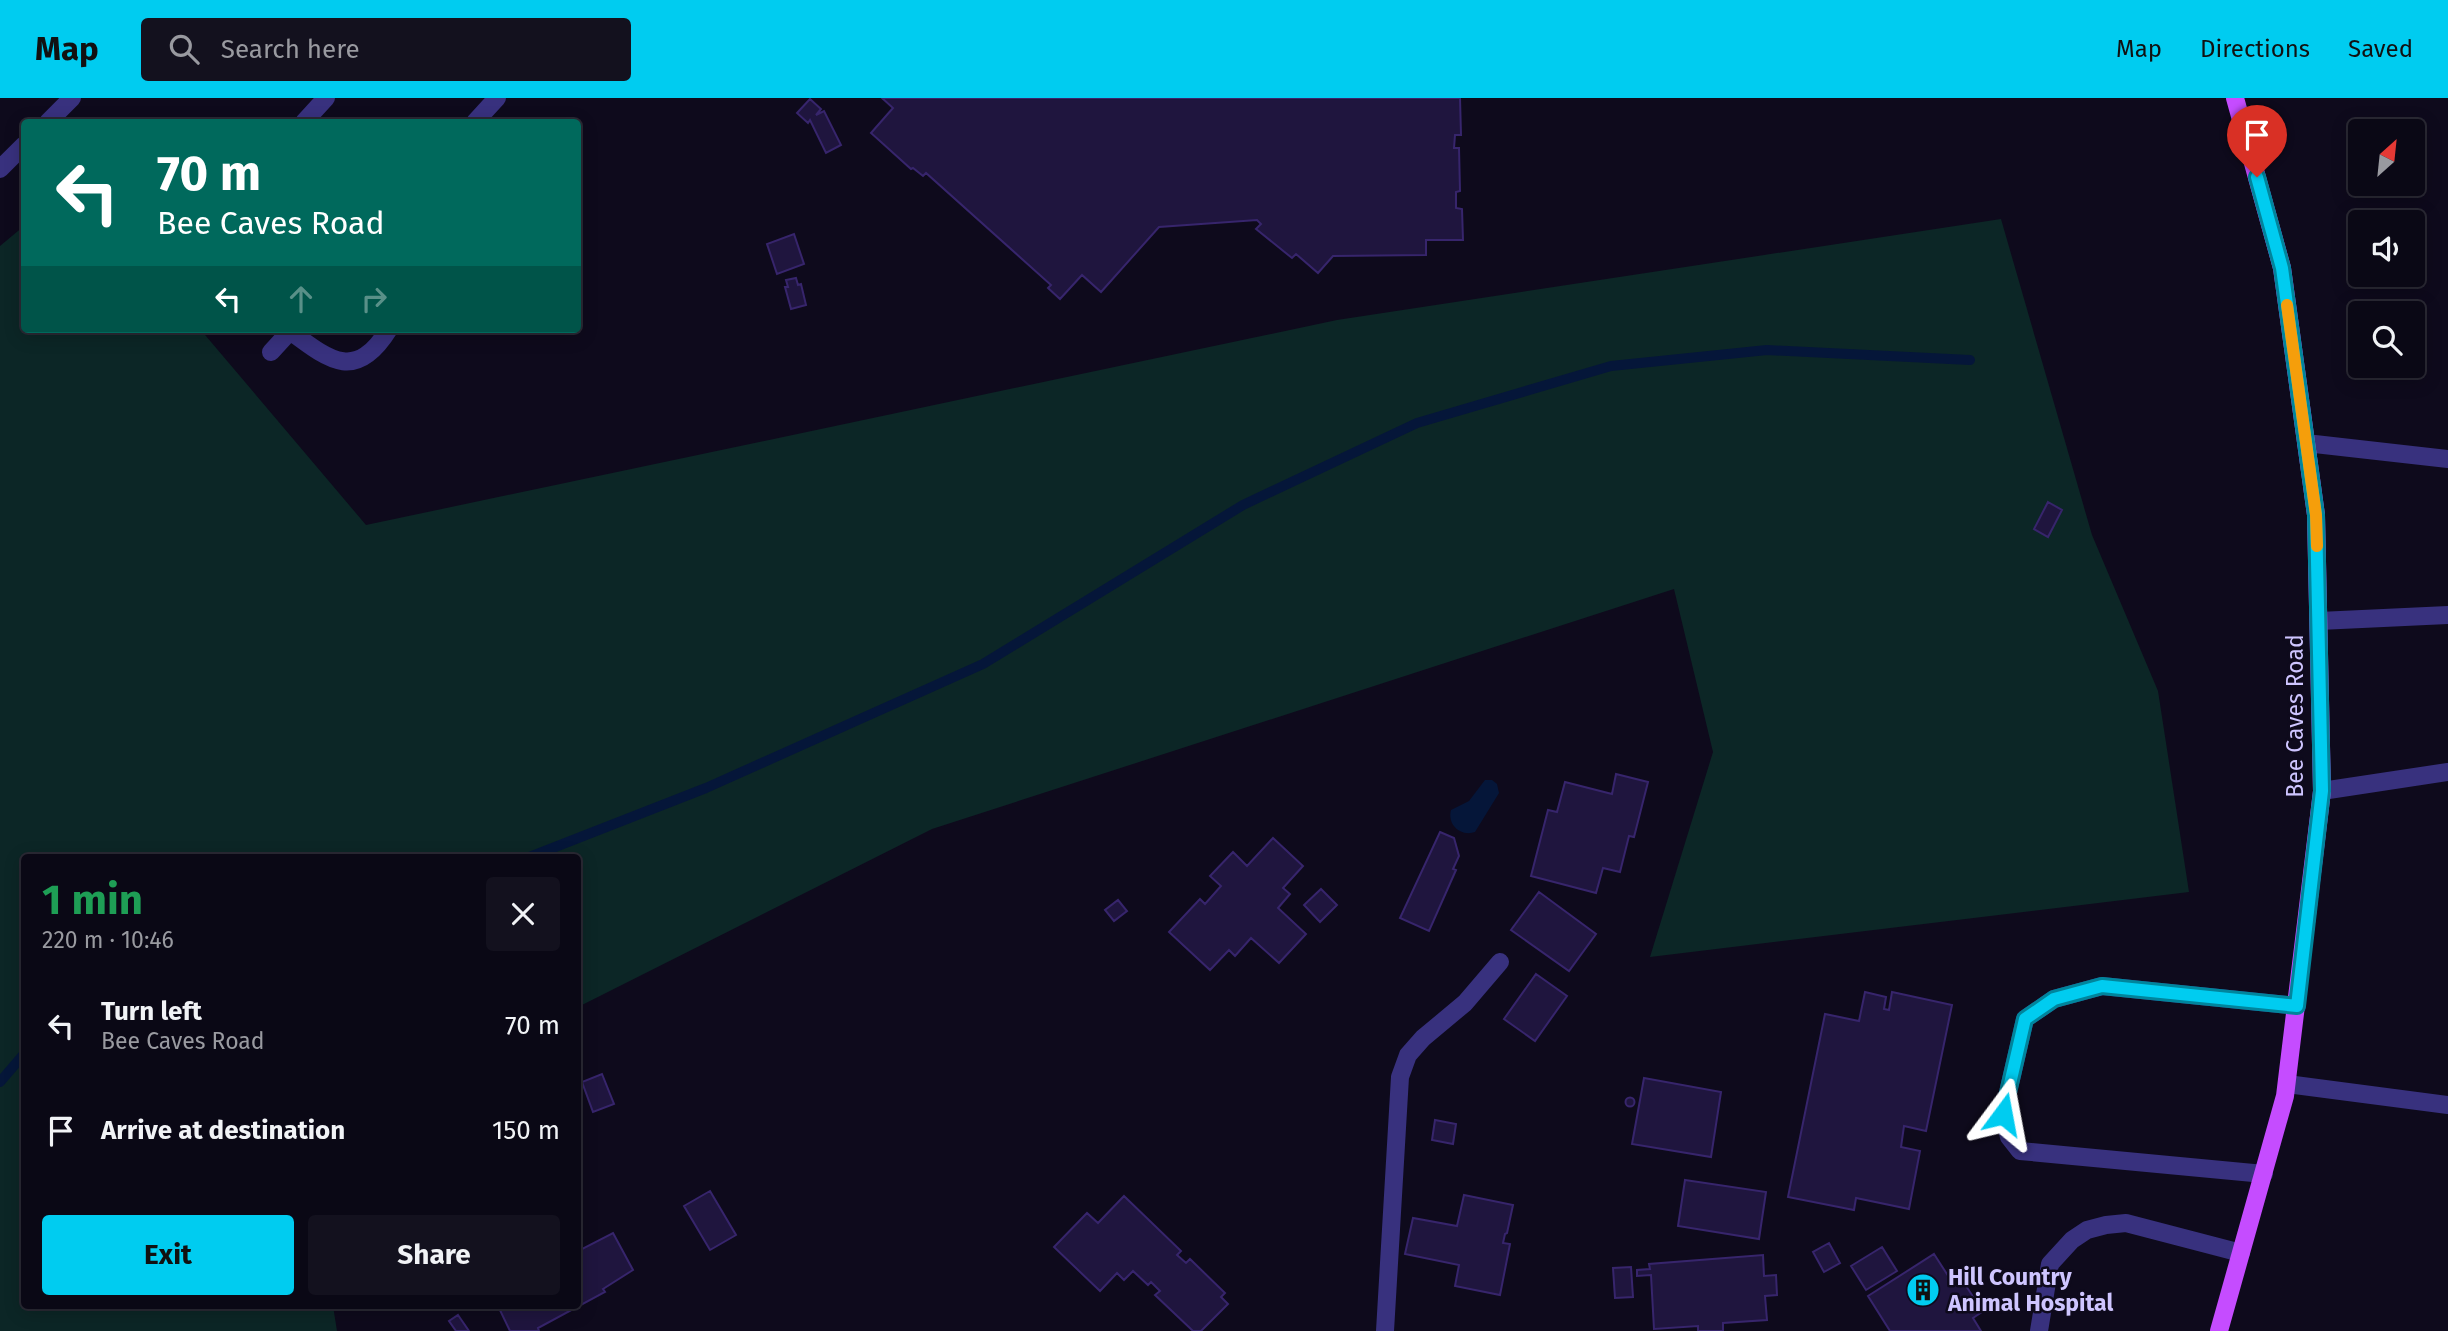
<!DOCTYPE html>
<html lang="en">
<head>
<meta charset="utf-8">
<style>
	:root { --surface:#0a0815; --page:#13111e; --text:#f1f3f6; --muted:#999aa0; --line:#2a2934; --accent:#00ccf0 }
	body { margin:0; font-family:"Fira Sans",sans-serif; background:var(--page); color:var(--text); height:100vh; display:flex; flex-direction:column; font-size:26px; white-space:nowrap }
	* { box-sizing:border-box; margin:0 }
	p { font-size:23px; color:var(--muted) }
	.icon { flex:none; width:38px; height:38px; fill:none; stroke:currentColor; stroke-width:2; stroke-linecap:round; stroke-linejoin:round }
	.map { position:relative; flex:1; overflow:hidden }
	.panel { position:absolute; left:21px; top:756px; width:560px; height:455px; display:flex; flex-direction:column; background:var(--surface); border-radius:7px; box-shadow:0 4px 18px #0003,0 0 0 2px var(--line) }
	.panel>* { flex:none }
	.guide { position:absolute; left:21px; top:21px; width:560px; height:214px; border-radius:7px; box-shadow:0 4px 18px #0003,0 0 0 2px var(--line); background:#00695c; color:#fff; overflow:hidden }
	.needle { width:46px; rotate:27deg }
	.controls { position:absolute; left:2348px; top:21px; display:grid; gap:14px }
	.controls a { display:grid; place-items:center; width:77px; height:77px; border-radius:7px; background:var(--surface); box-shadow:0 4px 18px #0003,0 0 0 2px var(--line); font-size:35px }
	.pin { position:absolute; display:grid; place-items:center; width:60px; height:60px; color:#fff; margin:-72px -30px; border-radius:50% 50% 50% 0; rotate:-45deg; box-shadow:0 0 7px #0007 }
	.pin .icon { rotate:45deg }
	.me { position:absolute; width:77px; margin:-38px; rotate:13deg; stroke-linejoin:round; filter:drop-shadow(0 0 5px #0008) }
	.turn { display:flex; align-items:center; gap:24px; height:147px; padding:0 21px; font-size:32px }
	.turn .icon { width:91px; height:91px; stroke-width:2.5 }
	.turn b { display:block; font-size:49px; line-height:60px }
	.lanes { display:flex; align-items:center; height:66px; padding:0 21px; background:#0003; justify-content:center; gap:35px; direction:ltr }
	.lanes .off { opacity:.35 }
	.round { display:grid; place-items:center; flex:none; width:74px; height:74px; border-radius:7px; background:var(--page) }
	.headline { display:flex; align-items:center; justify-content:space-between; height:119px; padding:0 21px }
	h1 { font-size:42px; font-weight:700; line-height:52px; color:#1e9e55 }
	.action { display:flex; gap:14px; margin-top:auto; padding:14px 21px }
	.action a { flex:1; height:80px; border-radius:7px; background:var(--accent); color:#111; font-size:28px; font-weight:700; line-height:80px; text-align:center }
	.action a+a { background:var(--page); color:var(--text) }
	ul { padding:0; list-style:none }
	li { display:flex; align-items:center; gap:21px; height:105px; padding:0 21px }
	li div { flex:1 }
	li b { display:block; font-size:26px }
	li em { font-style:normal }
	header { display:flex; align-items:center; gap:42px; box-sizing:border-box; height:98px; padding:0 35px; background:var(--accent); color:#111 }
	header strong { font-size:33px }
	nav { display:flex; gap:38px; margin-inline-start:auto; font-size:24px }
	.search { width:490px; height:63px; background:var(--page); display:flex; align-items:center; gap:18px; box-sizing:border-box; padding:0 24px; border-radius:7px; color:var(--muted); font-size:26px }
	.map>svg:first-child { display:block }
	.green { fill:#0c2626 }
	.water { fill:#051639 }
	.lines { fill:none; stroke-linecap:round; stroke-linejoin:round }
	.stream { stroke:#051639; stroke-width:10 }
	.building { fill:#1f153e; stroke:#37256c; stroke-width:2 }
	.service { stroke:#38317e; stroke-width:18 }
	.minor { stroke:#38317e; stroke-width:18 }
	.tertiary { stroke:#38317e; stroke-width:18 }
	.primary { stroke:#c54cff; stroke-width:18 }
	.route-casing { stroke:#00859c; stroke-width:18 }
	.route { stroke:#00ccf0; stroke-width:12 }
	.slow { stroke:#f59e0b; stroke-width:12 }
	.labels { text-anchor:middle; stroke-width:5; stroke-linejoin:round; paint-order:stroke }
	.street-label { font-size:23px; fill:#cec5ff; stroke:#0e0a1c }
	.poi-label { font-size:23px; font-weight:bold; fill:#cec5ff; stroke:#0e0a1c; text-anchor:start }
</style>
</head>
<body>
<header>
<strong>Map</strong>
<div class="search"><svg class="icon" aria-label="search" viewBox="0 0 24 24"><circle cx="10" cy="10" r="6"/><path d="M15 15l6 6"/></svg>Search here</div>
<nav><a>Map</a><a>Directions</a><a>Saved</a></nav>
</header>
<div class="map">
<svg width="2448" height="1233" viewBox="0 0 2448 1233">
	<rect width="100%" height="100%" fill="#0e0a1c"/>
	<path class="green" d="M 2001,121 L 2092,437 L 2158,593 L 2189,794 L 1650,859 L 1713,654 L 1674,491 L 932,731 L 578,909 L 578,760 L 24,760 L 24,1208 L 333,1208 L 337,1233 L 0,1233 L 0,148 L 24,128 L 24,231 L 200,231 L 366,427 L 1337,222 Z"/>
	<path class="water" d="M 1485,682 L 1492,682 L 1497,686 L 1499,695 L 1475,734 C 1461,739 1447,727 1451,712 L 1469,703 Z"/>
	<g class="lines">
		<path class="stream" d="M 527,760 L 706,690 L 983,566 L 1243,407 L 1417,325 L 1611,268 L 1767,252 L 1970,262
			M 0,984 L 24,956"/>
	</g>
	<path class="building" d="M 882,0 L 1460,0 L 1461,37 L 1455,37 L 1454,50 L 1459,50 L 1460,93 L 1456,94 L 1456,110 L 1462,111 L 1463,142 L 1426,142 L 1426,157 L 1333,158 L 1318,175 L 1296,156 L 1292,160 L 1256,131 L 1261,126 L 1257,122 L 1159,129 L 1101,194 L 1082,177 L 1060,201 L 1048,190 L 1051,187 L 926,75 L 923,78 L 913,70 L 911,71 L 871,35 L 893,10 Z
		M 810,1 L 821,11 L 816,17 L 824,13 L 841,47 L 826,55 L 810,22 L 808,25 L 797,15 Z
		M 794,136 L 804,166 L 777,176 L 767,146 Z
		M 796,180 L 798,187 L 801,186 L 806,207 L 791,211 L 785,189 L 788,189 L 786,182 Z
		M 2048,404 L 2062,412 L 2048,439 L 2034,431 Z
		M 1616,676 L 1648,684 L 1634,739 L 1629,738 L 1620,774 L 1603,770 L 1596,795 L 1531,778 L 1548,712 L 1557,714 L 1565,684 L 1612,696 Z
		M 1440,734 L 1454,740 L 1459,758 L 1453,771 L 1456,772 L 1429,833 L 1400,820 Z
		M 1273,740 L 1303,768 L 1283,790 L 1290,796 L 1278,810 L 1306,836 L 1279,865 L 1251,840 L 1235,858 L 1229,852 L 1210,872 L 1169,834 L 1200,801 L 1205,806 L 1221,788 L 1210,778 L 1233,754 L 1247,768 Z
		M 1321,791 L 1337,807 L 1320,824 L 1304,807 Z
		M 1539,794 L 1596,836 L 1569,873 L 1511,832 Z
		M 1118,802 L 1127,813 L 1114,823 L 1105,812 Z
		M 1536,876 L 1567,898 L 1535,943 L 1504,921 Z
		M 1865,894 L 1886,899 L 1884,911 L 1889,912 L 1892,894 L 1952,907 L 1926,1033 L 1904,1028 L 1901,1049 L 1920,1053 L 1909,1111 L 1856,1100 L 1854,1112 L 1788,1099 L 1825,916 L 1859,923 Z
		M 602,976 L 614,1006 L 593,1014 L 582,984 Z
		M 1644,980 L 1721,994 L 1711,1059 L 1632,1046 Z
		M1625.5 1004a4.5 4.5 0 1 1 9 0a4.5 4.5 0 1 1-9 0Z
		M 1435,1022 L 1456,1026 L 1453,1046 L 1432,1042 Z
		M 1685,1082 L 1766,1094 L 1759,1141 L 1678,1128 Z
		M 710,1093 L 736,1137 L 710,1152 L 684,1108 Z
		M 1464,1097 L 1513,1107 L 1507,1135 L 1505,1136 L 1503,1145 L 1510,1146 L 1500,1197 L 1455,1188 L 1459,1167 L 1405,1156 L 1413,1120 L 1457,1128 Z
		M 1124,1098 L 1181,1153 L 1177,1157 L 1186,1165 L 1190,1161 L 1225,1195 L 1221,1199 L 1228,1206 L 1201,1233 L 1193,1233 L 1155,1197 L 1160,1193 L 1151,1184 L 1148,1187 L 1133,1173 L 1124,1182 L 1117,1175 L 1100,1193 L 1054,1149 L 1087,1115 L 1098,1125 Z
		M 613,1135 L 633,1172 L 603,1191 L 605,1194 L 538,1230 L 539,1233 L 510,1233 L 498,1208 L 578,1208 L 578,1153 Z
		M 1829,1145 L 1840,1165 L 1824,1174 L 1813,1154 Z
		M 1882,1149 L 1897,1173 L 1866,1192 L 1851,1168 Z
		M 1934,1156 L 1954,1187 L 1962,1182 L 1972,1197 L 1982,1214 L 1973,1220 L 1981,1233 L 1890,1233 L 1868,1198 Z
		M 1763,1157 L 1764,1178 L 1776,1177 L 1777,1197 L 1765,1198 L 1767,1222 L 1723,1225 L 1723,1233 L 1698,1233 L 1698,1228 L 1654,1231 L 1651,1177 L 1637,1178 L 1637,1172 L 1650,1171 L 1649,1166 Z
		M 1631,1169 L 1633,1199 L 1615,1200 L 1613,1170 Z
		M 458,1217 L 469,1233 L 456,1233 L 449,1223 Z"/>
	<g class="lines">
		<path class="service" d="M 304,24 L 326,0
			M 475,24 L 497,0
			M 290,233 C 330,263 356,284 389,231
			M 271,254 L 292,231
			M 2306,345 L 2448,361
			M 2319,523 L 2448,517
			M 2287,986 L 2448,1007
			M 2264,1076 L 2020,1053 L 2009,1039 L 2003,1016 L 2025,921 L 2054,901 L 2102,888 L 2297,908
			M 1385,1233 L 1400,979 L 1408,957 L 1423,940 L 1465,905 L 1500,864
			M 2039,1233 L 2050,1166 L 2072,1142 L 2087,1132 L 2106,1127 L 2126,1125 L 2241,1155"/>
		<path class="minor" d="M 2322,693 L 2448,674"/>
		<path class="tertiary" d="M 48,24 L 72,0
			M 0,71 L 24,47"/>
		<path class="primary" d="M 2219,1233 L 2285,998 L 2322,693 L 2316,417 L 2282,170 L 2235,0"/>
	</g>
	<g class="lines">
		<defs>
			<path id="route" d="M 2003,1016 L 2025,921 L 2054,901 L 2102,888 L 2297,908 L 2322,693 L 2316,417 L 2282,170 L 2257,79"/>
		</defs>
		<use href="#route" class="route-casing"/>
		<use href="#route" class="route"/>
		<path class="slow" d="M 2287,207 L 2316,417 L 2317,448"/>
	</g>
	<defs>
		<symbol id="building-disc" viewBox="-11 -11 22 22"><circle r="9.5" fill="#00ccf0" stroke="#0e0a1c"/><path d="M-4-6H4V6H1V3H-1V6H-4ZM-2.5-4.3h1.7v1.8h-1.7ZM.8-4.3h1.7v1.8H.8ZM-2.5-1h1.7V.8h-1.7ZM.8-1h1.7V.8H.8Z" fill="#111"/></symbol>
	</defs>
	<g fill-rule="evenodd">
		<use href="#building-disc" x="1904" y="1173" width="38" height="38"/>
	</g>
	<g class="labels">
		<g class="street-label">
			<text transform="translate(2295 618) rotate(-90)" y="8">Bee Caves Road</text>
		</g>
		<g class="poi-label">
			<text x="1948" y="1187">Hill Country<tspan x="1948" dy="26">Animal Hospital</tspan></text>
		</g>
	</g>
</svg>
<div class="controls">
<a><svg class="needle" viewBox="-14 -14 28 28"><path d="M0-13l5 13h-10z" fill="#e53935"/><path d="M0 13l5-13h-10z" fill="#999aa0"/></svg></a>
<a><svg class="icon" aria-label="sound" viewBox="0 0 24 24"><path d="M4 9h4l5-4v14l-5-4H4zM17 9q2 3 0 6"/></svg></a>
<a><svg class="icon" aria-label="search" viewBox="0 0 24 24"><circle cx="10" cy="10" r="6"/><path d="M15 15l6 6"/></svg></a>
</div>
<div class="pin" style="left:2257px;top:79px;background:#d93025"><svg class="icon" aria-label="arrive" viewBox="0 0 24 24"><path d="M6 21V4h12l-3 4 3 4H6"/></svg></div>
<svg class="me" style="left:2003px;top:1016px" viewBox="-20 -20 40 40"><path d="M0-17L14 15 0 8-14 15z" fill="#00ccf0" stroke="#fff" stroke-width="4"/></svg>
<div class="guide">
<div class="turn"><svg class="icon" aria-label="left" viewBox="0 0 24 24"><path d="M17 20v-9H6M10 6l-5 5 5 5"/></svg><div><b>70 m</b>Bee Caves Road</div></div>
<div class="lanes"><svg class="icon" aria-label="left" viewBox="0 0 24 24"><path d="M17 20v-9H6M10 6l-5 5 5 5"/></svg><svg class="icon off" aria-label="ahead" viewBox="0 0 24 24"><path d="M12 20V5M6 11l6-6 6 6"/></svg><svg class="icon off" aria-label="right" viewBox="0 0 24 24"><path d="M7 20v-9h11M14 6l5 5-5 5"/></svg></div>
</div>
<section class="panel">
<div class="headline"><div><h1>1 min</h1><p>220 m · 10:46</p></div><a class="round"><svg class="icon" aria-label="close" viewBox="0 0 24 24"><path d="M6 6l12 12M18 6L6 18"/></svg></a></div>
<ul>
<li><svg class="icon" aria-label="left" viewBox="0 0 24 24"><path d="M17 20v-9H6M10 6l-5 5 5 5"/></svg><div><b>Turn left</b><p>Bee Caves Road</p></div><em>70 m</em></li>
<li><svg class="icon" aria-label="arrive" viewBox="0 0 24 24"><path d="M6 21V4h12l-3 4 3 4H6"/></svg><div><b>Arrive at destination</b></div><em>150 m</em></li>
</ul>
<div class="action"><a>Exit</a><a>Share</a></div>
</section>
</div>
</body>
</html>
